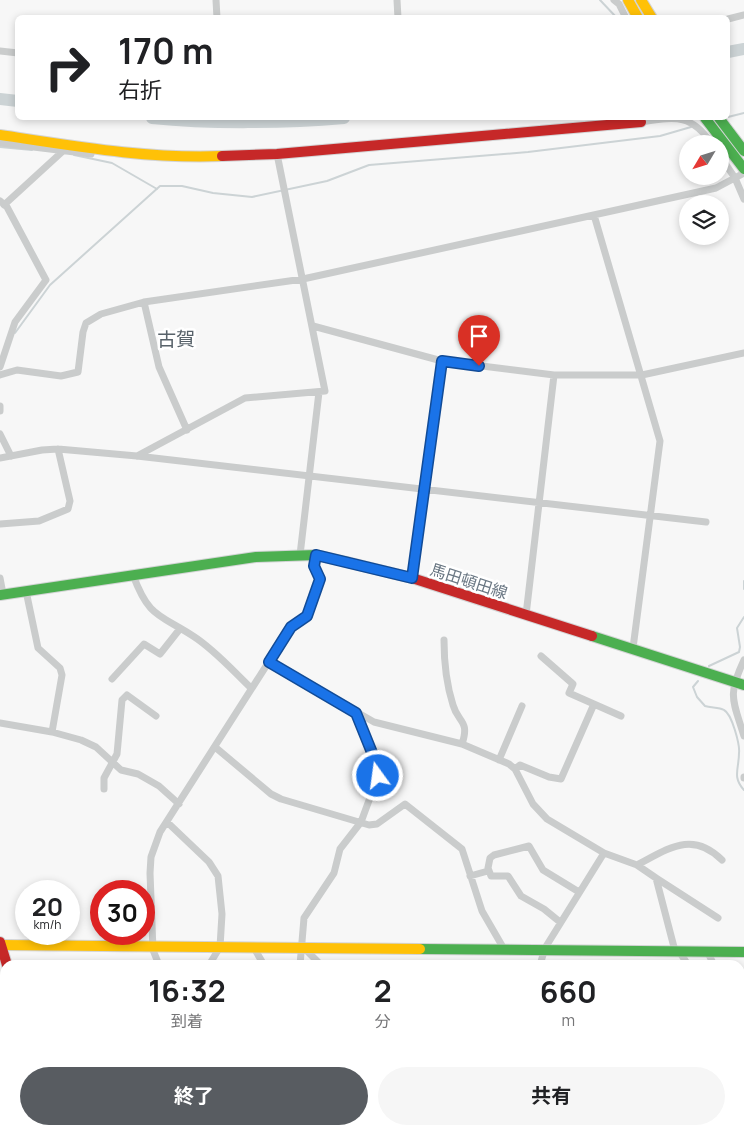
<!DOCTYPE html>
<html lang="ja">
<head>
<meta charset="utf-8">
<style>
	:root { --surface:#fff; --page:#f6f6f6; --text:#202124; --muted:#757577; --accent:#585c61 }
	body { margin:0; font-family:Manrope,"Noto Sans JP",sans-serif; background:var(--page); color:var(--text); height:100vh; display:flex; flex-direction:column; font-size:19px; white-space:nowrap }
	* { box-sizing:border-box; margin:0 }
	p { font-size:16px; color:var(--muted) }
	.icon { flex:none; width:28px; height:28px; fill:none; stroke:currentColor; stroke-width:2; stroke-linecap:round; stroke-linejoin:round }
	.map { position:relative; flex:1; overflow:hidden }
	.drawer { position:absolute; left:0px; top:960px; width:745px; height:175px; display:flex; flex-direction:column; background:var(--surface); border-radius:15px 15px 0 0; box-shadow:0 2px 8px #0003 }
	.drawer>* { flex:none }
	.hud { position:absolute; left:15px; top:15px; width:715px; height:105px; border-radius:8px; box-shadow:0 2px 8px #0003; background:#fff; color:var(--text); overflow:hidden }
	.needle { width:32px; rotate:232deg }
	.buttons { position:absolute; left:679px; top:135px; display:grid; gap:10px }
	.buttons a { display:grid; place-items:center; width:50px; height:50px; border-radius:50%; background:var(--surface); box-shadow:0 2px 8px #0003; font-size:25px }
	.speed { position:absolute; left:15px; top:880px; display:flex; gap:10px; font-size:25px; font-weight:700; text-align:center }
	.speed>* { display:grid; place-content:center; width:65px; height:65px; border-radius:50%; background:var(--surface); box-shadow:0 2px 8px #0003; line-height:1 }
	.speed small { font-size:12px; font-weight:400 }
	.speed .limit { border:8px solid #d22; background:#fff; color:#111 }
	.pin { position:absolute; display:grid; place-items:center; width:42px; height:42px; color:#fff; margin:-51px -21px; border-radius:50% 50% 50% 0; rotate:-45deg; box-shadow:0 0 5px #0007 }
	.pin .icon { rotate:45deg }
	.me { position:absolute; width:55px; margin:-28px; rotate:346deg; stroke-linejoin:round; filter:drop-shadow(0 0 4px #0008) }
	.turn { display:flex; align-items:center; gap:18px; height:105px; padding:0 20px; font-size:22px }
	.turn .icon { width:65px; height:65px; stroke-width:2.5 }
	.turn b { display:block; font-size:35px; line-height:42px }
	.eta { display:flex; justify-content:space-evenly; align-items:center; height:85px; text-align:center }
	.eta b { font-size:30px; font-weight:700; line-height:35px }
	.button { display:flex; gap:10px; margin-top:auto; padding:10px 20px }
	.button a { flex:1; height:58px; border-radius:30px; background:var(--accent); color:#fff; font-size:20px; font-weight:700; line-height:58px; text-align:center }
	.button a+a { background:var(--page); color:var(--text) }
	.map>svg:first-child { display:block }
	.built { fill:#e7e9ea }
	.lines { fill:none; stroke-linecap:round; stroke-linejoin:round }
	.stream { stroke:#ccd3d5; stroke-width:2 }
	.river { stroke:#ccd3d5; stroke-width:12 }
	.fast-casing { stroke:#d3d4d5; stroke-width:12 }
	.slow-casing { stroke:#d3d4d5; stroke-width:12 }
	.jam-casing { stroke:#d3d4d5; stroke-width:12 }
	.street { stroke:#cacccc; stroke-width:7 }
	.fast { stroke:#4caf50; stroke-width:10 }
	.slow { stroke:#ffc107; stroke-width:10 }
	.jam { stroke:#c62828; stroke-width:10 }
	.route-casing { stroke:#114b97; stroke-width:12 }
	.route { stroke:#1a73e8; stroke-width:9 }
	.labels { text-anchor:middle; stroke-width:5; stroke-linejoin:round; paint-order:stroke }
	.street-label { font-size:16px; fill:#6b7884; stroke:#fff }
	.quarter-label { font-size:19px; fill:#58626a; stroke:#fff }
</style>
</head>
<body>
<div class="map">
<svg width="744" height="1135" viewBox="0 0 744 1135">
	<rect width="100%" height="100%" fill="#f7f7f7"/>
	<path class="built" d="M 512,1130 L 561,1130 L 564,1135 L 504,1135 Z"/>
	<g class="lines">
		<path class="stream" d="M 600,0 L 617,18
			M 728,117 L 744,113
			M 0,147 L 32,150
			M 74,155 L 112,163 L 157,189
			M 15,333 L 50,285 L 160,186 L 182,186 L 213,193 L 252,197 L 327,181 L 369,165 L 528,152 L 660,136 L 691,127
			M 744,581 L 744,589
			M 709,666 L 739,652 L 740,647 L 737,628 L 744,617
			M 698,681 L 693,687 L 697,697 L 705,706 C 711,708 719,707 724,710 C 732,714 740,745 739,753 C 739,769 732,777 744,790
			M 692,1135 L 695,1130"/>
		<path class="river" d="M 728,52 L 744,49
			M 0,99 L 18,101
			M 152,118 C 210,124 286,123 344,118"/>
		<defs>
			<path id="fast" d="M 705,118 L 744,169
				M 719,118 L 744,151
				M 0,595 L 256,557 L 316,555 L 347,562
				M 592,636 L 744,685
				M 420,949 L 744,952
				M 721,1135 L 727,1130"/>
			<path id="slow" d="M 628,0 L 638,18
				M 641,0 L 652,18
				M 0,135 C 74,146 147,159 222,156
				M 0,945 L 420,949"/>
			<path id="jam" d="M 222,156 L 277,154 L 641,122
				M 347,562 L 412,578 L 592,636
				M 0,942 L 7,965
				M 740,1118 L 744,1115
				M 68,1130 L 69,1135"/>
		</defs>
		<use href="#fast" class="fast-casing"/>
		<use href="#slow" class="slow-casing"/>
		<use href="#jam" class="jam-casing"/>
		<path class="street" d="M 216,0 L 217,18
			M 397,0 L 398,18
			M 614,0 L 619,4 L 626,18
			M 728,19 L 744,15
			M 0,51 L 18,53
			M 641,122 C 675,117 691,113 712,144
			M 0,143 L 91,154
			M 720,156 L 735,178 L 744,199
			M 0,201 L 7,207 L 46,280 L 15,322 L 0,367
			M 4,205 L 63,151
			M 594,215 L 660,441 L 633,648
			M 144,302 L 159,367 L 187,430
			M 313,326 L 442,361 L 554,375 L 642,375 L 744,353
			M 0,375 L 17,370 L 61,376 L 78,372 L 83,332 L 86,323 L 101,314 L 144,302 L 303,279 L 716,188 L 744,173
			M 0,406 L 0,411
			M 0,434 L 11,456
			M 137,456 L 245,398 L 325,391 L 277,154
			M 0,458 L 42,450 L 58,449 L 137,456 L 706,522
			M 0,524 L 39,521 L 68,509 L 70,501 L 58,449
			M 300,555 L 319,392
			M 133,575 C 149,618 159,614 193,636 C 215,650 233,671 251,688
			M 0,578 L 3,594
			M 412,578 L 442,361
			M 26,591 L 38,648 L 60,668 L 62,675 L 52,732
			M 526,615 L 554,375
			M 444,640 C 444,663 446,683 453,705 C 458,723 470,720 462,744
			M 541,656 L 573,684 L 569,693 L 621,716
			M 744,660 C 727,696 733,700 744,736
			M 269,662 L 374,722 L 462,744 L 509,764 L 515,769 L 533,804 L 547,819 L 604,853 L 637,865 L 656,878 L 675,951
			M 112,679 L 144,644 L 160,654 L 179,630
			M 0,723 L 52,732 L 81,740 L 96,747 L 121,770 L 138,774 L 159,786 L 179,804
			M 215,747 L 271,794 L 281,799 L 369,825 L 377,824 L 405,804 L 462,849 L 482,911 L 504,949
			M 499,760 L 522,706
			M 515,769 L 520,765 L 549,777 L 561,779 L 594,704
			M 744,777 L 744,778
			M 104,789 L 104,778 L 117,754 L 122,700 L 127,695 L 156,716
			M 167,822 L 209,862 L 218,876 L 222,914 L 220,947 L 209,965
			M 637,865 C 668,849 692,830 722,860
			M 470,876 L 488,871
			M 656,878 L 718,918
			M 560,922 L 544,909 L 521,896 L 508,876 L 491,876 L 488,868 L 490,858 L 494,855 L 529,846 L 543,870 L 579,892
			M 303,947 L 321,965
			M 254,948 L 264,965
			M 679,951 L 688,965
			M 707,951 L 714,965
			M 159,965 L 153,950 L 150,873 L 151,857 L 160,832 L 291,627 L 307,616 L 316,592 L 319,579 L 314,566 L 316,555
			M 300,965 L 304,918 L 334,873 L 340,849 L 361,822 L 378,776 L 379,770 L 356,713
			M 540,965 L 545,948 L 604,853
			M 740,1060 L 744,1051
			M 224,1130 L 228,1135
			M 329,1130 L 332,1135
			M 435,1130 L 438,1135
			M 567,1130 L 570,1135
			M 123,1131 L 127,1135
			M 165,1135 L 170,1130
			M 257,1135 L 259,1130
			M 501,1135 L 509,1130
			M 688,1135 L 691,1130
			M 697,1135 L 699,1130"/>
		<use href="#fast" class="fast"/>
		<use href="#slow" class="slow"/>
		<use href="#jam" class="jam"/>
	</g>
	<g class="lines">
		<defs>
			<path id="route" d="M 378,776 L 379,770 L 356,713 L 269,662 L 291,627 L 307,616 L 320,579 L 314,566 L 316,555 L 412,578 L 442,361 L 479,366"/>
		</defs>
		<use href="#route" class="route-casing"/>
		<use href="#route" class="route"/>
	</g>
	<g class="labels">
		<g class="street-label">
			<text transform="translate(469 581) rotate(18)" y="6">馬田頓田線</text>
		</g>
		<g class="quarter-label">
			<text x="176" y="346">古賀</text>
		</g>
	</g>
</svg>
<div class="buttons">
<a><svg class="needle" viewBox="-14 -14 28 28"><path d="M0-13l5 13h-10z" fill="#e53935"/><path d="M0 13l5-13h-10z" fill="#757577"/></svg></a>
<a><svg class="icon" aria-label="layers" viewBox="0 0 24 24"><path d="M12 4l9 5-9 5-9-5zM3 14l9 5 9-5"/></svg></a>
</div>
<div class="speed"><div>20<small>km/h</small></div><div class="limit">30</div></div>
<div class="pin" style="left:479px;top:366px;background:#d93025"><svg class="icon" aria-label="arrive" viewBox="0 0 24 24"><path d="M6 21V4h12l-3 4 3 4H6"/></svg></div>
<svg class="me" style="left:378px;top:776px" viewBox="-20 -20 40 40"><circle r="17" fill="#1a73e8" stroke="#fff" stroke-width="3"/><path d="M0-11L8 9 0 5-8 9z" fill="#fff"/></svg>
<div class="hud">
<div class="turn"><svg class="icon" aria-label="right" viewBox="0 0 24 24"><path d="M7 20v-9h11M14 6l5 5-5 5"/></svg><div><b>170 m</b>右折</div></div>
</div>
<section class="drawer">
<div class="eta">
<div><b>16:32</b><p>到着</p></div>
<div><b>2</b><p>分</p></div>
<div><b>660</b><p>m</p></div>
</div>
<div class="button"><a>終了</a><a>共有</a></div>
</section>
</div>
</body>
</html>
